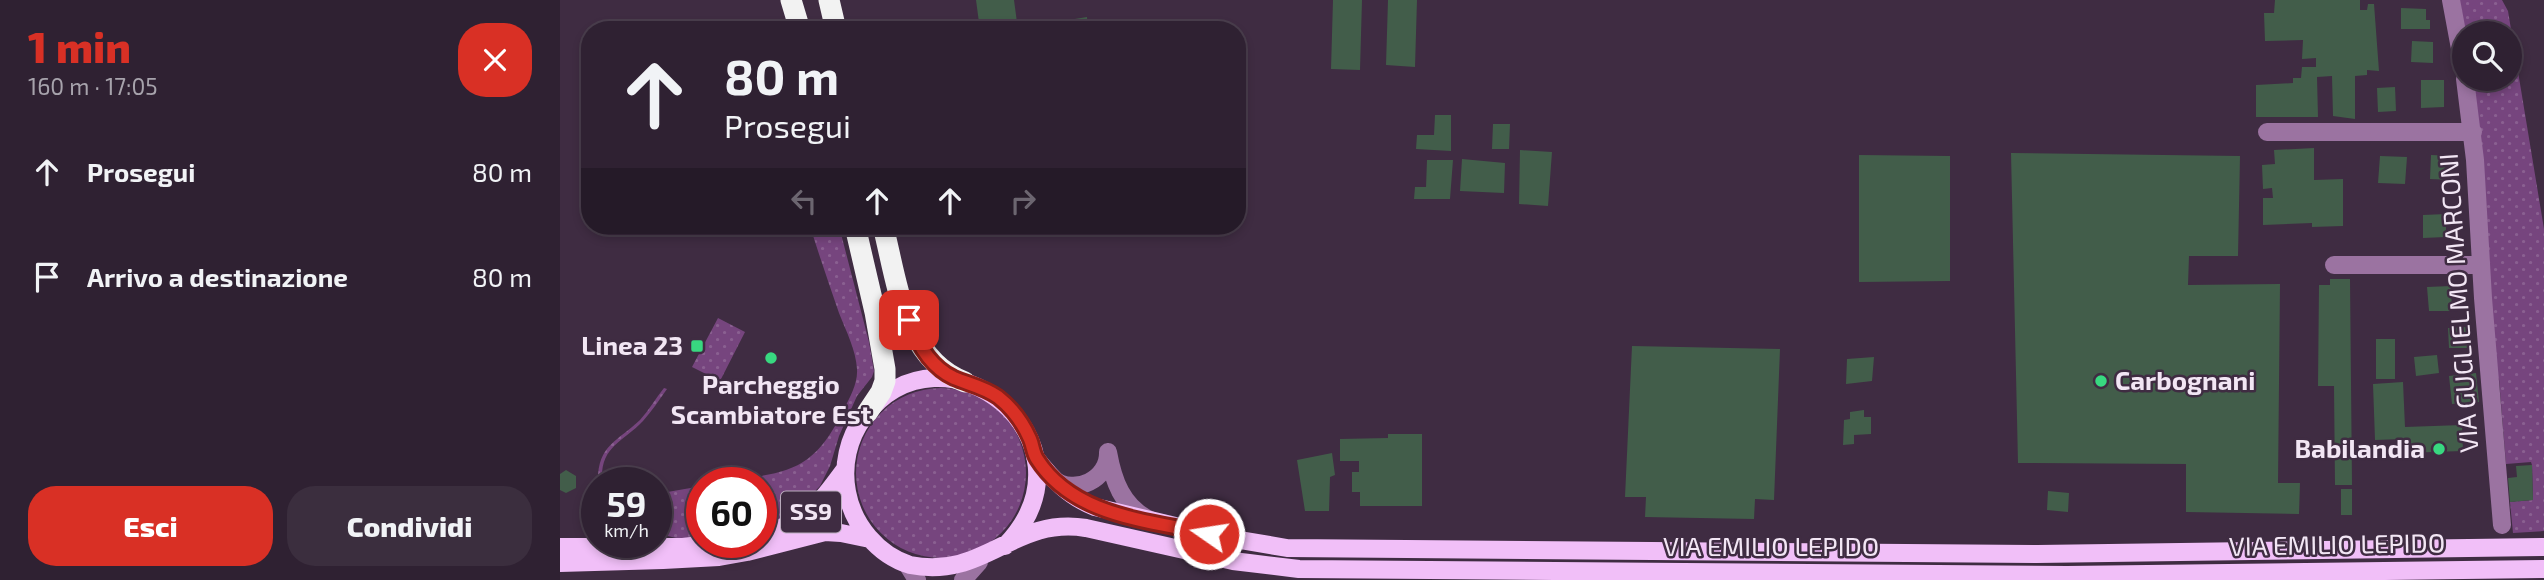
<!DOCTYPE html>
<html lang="it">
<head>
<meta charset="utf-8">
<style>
	:root { --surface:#2f2132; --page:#3b2e3e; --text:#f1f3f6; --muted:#a7a3ac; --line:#4a3e4d; --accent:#d93025 }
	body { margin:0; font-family:"Exo 2",sans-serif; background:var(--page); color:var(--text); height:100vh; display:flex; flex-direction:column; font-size:26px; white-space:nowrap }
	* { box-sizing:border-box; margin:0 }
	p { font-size:23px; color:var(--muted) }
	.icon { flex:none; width:38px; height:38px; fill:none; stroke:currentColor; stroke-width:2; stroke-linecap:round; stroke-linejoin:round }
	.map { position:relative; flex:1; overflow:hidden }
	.side { display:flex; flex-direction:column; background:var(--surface); width:560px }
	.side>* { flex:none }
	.hud { position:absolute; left:21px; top:21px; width:665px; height:214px; border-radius:28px; box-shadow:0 4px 10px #0003,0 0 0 2px var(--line); background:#2f2132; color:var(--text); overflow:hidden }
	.controls { position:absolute; left:1892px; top:21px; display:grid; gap:14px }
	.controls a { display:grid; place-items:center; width:70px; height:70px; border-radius:50%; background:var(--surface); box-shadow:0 4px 10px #0003,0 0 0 2px var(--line); font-size:35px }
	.speed { position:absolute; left:21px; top:467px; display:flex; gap:14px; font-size:35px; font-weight:700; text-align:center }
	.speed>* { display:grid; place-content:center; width:91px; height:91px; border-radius:50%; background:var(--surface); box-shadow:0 4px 10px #0003,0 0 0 2px var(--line); line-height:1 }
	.speed small { font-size:18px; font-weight:400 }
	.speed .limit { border:10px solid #d22; background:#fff; color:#111 }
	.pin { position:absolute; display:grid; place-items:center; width:60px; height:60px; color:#fff; margin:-30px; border-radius:14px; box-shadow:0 4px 10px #0006 }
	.me { position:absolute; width:77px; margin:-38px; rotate:283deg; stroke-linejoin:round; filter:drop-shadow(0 0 5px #0008) }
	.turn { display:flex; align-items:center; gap:24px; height:147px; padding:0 28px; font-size:32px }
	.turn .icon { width:91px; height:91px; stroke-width:2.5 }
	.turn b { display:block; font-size:49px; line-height:60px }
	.lanes { display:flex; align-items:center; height:66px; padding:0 28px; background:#0003; justify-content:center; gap:35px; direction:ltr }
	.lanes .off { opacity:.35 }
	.round { display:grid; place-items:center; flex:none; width:74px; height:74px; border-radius:28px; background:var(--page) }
	.overview { display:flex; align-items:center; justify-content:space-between; height:119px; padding:0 28px }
	h1 { font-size:42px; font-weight:800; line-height:52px; color:var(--accent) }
	.cta { display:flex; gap:14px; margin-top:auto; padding:14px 28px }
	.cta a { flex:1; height:80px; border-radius:28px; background:var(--accent); color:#fff; font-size:28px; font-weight:800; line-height:80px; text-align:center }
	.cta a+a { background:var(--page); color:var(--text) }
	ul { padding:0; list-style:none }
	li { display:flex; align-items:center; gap:21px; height:105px; padding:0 28px }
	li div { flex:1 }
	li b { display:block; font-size:26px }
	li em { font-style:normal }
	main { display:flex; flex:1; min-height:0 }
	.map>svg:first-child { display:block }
	.grass { fill:url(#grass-dots) }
	.building { fill:#425d4a }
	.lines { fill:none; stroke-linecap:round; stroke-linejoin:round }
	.minor { stroke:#9b73a1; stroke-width:18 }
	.major { stroke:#f1bff8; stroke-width:18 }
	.highway { stroke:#f2f2f2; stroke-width:21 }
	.route-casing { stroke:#8d1f18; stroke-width:18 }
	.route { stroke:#d93025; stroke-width:12 }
	.poi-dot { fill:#38d880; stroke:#3f2c42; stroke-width:2.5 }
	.labels { text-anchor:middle; stroke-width:5; stroke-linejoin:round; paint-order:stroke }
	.shield { fill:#3f2c42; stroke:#bcaebf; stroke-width:2 }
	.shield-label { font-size:24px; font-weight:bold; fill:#f2e6f4 }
	.street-label { font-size:26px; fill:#f2e6f4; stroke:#3f2c42 }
	.poi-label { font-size:26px; font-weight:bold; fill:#f2e6f4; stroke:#3f2c42; text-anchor:end }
</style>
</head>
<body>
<main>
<section class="side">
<div class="overview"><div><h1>1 min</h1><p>160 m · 17:05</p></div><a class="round" style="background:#d93025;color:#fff"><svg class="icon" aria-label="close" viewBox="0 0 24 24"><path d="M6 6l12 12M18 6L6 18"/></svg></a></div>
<ul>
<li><svg class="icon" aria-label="ahead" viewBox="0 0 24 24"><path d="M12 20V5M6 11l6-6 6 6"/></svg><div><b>Prosegui</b></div><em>80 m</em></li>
<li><svg class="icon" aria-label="arrive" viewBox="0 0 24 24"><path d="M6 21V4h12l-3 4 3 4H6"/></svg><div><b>Arrivo a destinazione</b></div><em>80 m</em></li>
</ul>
<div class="cta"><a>Esci</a><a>Condividi</a></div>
</section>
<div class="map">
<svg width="1984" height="580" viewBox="0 0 1984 580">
	<defs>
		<pattern id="grass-dots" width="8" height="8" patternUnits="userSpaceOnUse" patternTransform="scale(1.75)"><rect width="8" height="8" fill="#76457e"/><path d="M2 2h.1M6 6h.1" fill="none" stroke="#8a6091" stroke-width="1.8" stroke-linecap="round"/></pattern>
	</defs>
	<rect width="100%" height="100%" fill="#3f2c42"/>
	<path class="grass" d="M 1897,0 L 1942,0 L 1948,11 L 1984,229 L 1984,531 L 1953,533 L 1950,502 L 1973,500 L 1972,465 L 1971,462 L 1946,464 L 1939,379 L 1936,376 L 1911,79 L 1950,79 L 1950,33 L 1904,33 Z
		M 250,226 L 279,226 L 309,342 L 314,371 L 312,377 L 297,396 L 279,436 L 270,466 L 260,486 L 235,512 L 201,529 L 201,483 L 158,483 C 225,471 251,477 284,409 C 290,397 298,383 297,369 C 296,350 286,331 279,313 C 269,284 259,255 250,226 Z
		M 158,318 L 185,332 L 160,381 L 132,367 Z
		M296 473a85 85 0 1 1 170 0a85 85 0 1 1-170 0Z
		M 104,388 L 107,389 C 99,400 92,411 83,421 C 62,443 40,446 42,482 L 38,483 C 37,445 57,442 80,420 C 89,410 96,398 104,388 Z
		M 142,486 L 142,539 L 116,538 L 96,533 L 96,494 Z"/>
	<path class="building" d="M 416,0 L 454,0 L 458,30 L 420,30 Z
		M 773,0 L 802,0 L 800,70 L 771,69 Z
		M 828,0 L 857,0 L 855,67 L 826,65 Z
		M 1715,0 L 1800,0 L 1800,10 L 1807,10 L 1808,4 L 1814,4 L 1819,71 L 1807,70 L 1807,75 L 1795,76 L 1795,119 L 1773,116 L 1772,76 L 1757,77 L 1758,117 L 1696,117 L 1696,85 L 1733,83 L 1733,78 L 1741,78 L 1742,67 L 1756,67 L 1756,58 L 1742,59 L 1743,40 L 1705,41 L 1704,13 L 1714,13 Z
		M 1841,8 L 1866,9 L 1866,20 L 1870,20 L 1870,29 L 1841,29 Z
		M 527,17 L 528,30 L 466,30 L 466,27 Z
		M 1852,41 L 1873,42 L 1873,63 L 1851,62 Z
		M 1861,80 L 1884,80 L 1884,107 L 1861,108 Z
		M 1835,87 L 1836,111 L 1818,112 L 1817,88 Z
		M 875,115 L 891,115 L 891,151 L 856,149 L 857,135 L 874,135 Z
		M 933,124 L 950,124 L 949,149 L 932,149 Z
		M 1754,148 L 1754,180 L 1783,179 L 1783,226 L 1752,227 L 1752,223 L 1703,225 L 1703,198 L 1713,198 L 1712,188 L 1703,189 L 1702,165 L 1715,164 L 1714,150 Z
		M 960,150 L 992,152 L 988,206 L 959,204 Z
		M 1451,153 L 1680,156 L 1678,256 L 1629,256 L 1628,285 L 1720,284 L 1718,483 L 1740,483 L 1739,514 L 1626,512 L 1626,464 L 1458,463 Z
		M 1299,155 L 1390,156 L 1390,281 L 1299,282 Z
		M 1871,155 L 1893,156 L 1893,180 L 1870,179 Z
		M 1820,156 L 1847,157 L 1845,184 L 1818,183 Z
		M 902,159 L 945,163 L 944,193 L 900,191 Z
		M 867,160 L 893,160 L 890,199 L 854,199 L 855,187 L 866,187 Z
		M 1886,214 L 1886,237 L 1863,238 L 1863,215 Z
		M 1770,279 L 1790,279 L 1792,485 L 1775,485 L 1774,386 L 1758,386 L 1759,285 L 1770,285 Z
		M 1891,286 L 1892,311 L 1869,311 L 1867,287 Z
		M 1908,327 L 1909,348 L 1889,348 L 1888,328 Z
		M 1816,339 L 1835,339 L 1835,379 L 1816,379 Z
		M 1072,346 L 1220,349 L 1214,500 L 1195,499 L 1194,519 L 1085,517 L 1086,497 L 1065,497 Z
		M 1877,355 L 1879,373 L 1856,376 L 1854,357 Z
		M 1314,357 L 1312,381 L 1286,384 L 1287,359 Z
		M 1916,373 L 1919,402 L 1892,404 L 1889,376 Z
		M 1843,382 L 1845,427 L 1902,425 L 1903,451 L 1843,453 L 1843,439 L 1815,440 L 1813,384 Z
		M 1304,410 L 1304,417 L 1311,417 L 1311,434 L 1294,435 L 1294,444 L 1283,445 L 1284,420 L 1290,419 L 1290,412 Z
		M 828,434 L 862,434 L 862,506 L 800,506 L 800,492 L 792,492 L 792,472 L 799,472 L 799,461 L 780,461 L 780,439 L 828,438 Z
		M 772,453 L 775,475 L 770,477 L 769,511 L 745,511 L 737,460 Z
		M 1972,465 L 1973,500 L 1950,502 L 1948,478 L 1957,477 L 1956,466 Z
		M 6,470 L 16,476 L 16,488 L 6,493 L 0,490 L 0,474 Z
		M 1781,489 L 1792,489 L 1792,515 L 1781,515 Z
		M 1488,491 L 1509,493 L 1508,512 L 1487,510 Z"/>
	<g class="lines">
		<path class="minor" d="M 1891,0 L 1904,70
			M 1905,79 L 1915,160 L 1923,298 L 1942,525
			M 1707,132 L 1913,132
			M 1774,265 L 1921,265
			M 548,452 C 553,480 562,507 590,520
			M 493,479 C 515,496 549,479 548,452
			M 347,564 L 357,580
			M 403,580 L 419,562"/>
		<path class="major" d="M 475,457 C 492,479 509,497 535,507 L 662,537 L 727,548 L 1477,554 L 1984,547
			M 201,535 C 247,521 257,507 285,469
			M 445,546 C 546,441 384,312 304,417 C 288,438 282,466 287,492 C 293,525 318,555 350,565 C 425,580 453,516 526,528 L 673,561 L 739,569 L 1507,575 L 1984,569
			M 0,547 L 123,547 L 164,542
			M 0,563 L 103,560 L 159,557 L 187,552 L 265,532 L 281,533 L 310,539"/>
		<path class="highway" d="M 231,0 L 240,30
			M 269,0 L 276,30
			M 295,226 L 315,312 L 325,369 L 325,381 L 321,392 L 307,413
			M 323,226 C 337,281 344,359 405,382"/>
	</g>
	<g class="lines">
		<defs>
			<path id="route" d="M 349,320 C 357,343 370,367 394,378 C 408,384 424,387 438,397 C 452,408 463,423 470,439 C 473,446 473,453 477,459 C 514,517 588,520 649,534"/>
		</defs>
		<use href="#route" class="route-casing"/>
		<use href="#route" class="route"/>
	</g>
	<g class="poi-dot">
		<rect x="130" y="339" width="14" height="14" rx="3.5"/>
		<circle cx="211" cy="358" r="7"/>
		<circle cx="1541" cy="381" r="7"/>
		<circle cx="1879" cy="449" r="7"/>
	</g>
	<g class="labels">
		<rect class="shield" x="221" y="491.5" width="60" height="41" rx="5"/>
		<g class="shield-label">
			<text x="251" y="520">SS9</text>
		</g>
		<g class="street-label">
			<text transform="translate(1899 303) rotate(-94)" y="9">VIA GUGLIELMO MARCONI</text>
			<text transform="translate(1777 545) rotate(-1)" y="9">VIA EMILIO LEPIDO</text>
			<text x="1211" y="556">VIA EMILIO LEPIDO</text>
		</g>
		<g class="poi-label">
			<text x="123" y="355">Linea 23</text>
			<text x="1555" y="390" text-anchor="start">Carbognani</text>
			<text x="211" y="394" text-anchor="middle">Parcheggio<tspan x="211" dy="30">Scambiatore Est</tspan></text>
			<text x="1865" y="458">Babilandia</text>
		</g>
	</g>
</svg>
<div class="controls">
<a><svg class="icon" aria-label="search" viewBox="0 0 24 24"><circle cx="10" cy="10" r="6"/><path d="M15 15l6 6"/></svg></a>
</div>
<div class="speed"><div>59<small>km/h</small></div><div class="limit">60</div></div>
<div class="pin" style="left:349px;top:320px;background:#d93025"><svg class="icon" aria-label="arrive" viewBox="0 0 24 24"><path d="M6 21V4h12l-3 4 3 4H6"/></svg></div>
<svg class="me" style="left:649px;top:534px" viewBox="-20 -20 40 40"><circle r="17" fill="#d93025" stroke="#fff" stroke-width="3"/><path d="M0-11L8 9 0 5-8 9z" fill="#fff"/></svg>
<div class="hud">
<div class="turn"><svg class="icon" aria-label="ahead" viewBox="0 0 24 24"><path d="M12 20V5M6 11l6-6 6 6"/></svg><div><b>80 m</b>Prosegui</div></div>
<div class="lanes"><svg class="icon off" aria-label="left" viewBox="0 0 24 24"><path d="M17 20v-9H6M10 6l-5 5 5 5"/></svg><svg class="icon" aria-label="ahead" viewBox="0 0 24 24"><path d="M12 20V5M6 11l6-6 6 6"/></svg><svg class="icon" aria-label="ahead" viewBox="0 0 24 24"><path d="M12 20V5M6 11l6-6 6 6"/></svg><svg class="icon off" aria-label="right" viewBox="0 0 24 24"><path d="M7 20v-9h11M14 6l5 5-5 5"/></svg></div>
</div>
</div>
</main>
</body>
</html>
